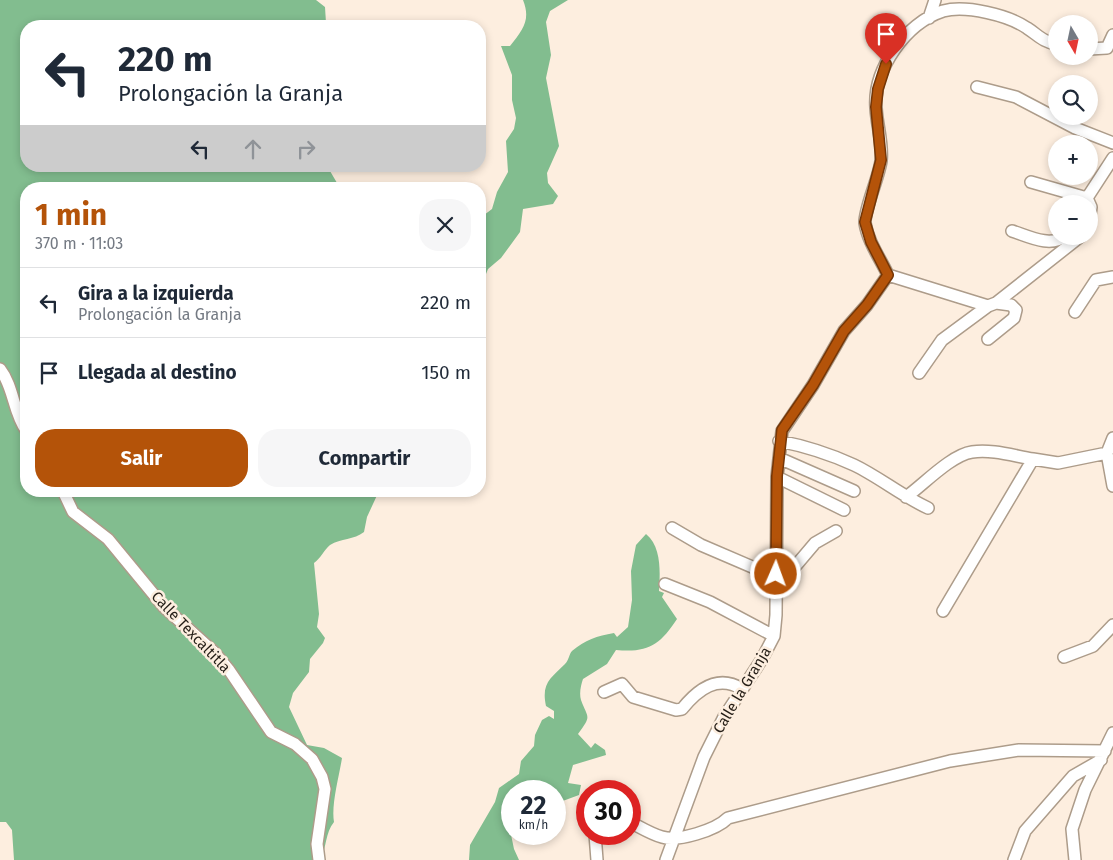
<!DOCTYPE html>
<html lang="es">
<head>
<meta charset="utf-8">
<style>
	:root { --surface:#fff; --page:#f6f6f7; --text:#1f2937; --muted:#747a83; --line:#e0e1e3; --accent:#b45309 }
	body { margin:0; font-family:"Fira Sans",sans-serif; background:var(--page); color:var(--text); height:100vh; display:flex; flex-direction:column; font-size:19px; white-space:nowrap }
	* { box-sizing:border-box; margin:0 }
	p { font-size:16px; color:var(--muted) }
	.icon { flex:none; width:28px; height:28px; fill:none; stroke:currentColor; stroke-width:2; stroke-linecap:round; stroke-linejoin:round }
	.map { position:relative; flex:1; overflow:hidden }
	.details { position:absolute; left:20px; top:182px; width:466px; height:315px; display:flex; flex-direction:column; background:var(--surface); border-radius:20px; box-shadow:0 2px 8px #0003 }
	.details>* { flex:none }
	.hud { position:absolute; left:20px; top:20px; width:466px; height:152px; border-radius:20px; box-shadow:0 2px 8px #0003; background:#fff; color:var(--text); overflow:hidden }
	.needle { width:32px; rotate:171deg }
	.fabs { position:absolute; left:1048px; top:15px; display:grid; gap:10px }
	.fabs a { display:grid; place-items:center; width:50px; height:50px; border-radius:50%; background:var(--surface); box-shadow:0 2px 8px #0003; font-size:25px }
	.speed { position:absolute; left:501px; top:780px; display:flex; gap:10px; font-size:25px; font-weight:700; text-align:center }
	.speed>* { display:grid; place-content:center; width:65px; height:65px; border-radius:50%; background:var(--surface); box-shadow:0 2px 8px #0003; line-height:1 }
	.speed small { font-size:12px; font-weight:400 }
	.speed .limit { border:8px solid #d22; background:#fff; color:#111 }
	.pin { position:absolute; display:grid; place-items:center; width:42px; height:42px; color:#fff; margin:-51px -21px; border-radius:50% 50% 50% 0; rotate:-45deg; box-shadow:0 0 5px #0007 }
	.pin .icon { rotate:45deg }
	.me { position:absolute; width:55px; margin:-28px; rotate:2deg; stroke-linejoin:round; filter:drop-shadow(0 0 4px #0008) }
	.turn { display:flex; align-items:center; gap:18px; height:105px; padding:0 15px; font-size:22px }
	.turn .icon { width:65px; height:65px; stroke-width:2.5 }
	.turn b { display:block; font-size:35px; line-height:42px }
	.lanes { display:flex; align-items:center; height:48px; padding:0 15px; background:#0003; justify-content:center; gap:25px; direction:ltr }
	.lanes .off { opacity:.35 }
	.round { display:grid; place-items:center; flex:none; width:52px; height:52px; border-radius:20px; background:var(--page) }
	.summary { display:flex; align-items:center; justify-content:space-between; height:85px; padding:0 15px }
	h1 { font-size:30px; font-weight:700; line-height:38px; color:var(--accent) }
	.action { display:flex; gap:10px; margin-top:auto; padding:10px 15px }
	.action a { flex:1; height:58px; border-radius:20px; background:var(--accent); color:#fff; font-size:20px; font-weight:700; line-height:58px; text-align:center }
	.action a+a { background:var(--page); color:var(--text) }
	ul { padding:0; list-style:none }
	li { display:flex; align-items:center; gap:15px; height:70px; padding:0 15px; border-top:1px solid var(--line) }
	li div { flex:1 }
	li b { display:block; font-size:19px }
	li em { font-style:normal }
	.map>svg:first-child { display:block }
	.forest { fill:#82bd8f }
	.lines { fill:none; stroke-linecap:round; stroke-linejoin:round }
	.minor-casing { stroke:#ad9c8a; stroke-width:14 }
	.minor { stroke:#fff; stroke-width:11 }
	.route-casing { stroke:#753606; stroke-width:12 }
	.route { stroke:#b45309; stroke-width:9 }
	.labels { text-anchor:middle; stroke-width:5; stroke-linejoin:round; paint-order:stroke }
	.street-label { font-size:15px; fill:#251e17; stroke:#fdeedf }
</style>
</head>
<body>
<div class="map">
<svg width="1113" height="860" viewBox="0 0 1113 860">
	<rect width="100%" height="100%" fill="#fdeedf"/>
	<path class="forest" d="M 0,0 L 316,0 L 325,7 L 326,23 L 320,26 L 26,26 L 26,166 L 331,166 L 330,171 L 340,188 L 26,189 L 26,491 L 379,491 L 367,517 L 364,532 C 354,540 341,538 330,545 C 324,550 321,558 314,563 L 319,614 L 317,627 L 325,638 L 323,643 L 310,659 L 309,672 L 293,693 L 289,707 L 307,745 L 324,748 L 342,758 C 339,777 331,805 334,822 C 325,833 327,847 320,860 L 14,860 L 12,830 L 6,822 L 0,822 Z
		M 523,0 L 568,0 L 550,11 L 546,22 L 551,55 L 546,78 L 559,146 L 547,173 L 548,183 L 558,196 L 553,204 L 523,209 L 520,232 L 501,258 L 488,269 L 480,289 L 480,218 L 492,209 L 497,192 L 508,172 L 506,141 L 514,129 L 516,118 L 512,100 L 512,75 L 501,46 L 510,46 C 523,30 531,20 523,0 Z
		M 646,534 C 662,547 660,573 659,591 L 664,593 L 662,597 L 677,619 C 660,645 648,653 616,650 L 607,664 L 583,679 C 581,685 579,693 581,700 C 588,719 592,715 578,734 L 591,748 L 595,743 L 605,750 L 606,755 L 573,765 L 568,783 L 581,785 L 579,795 L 560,802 L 555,800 L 555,791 L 512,791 L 512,822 L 509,825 L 514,849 L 519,860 L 469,860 L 470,845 L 495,802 L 499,788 L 519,774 L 521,761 L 534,746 L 535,735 L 542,720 L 549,716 L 554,719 L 554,711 L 546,706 C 541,683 551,678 565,664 C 569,660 569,654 572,651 C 585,640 597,636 614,633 L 617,637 L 628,627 L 632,600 L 631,571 L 636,545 Z"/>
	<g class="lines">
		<defs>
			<path id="minor" d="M 929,18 L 935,0
				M 1089,49 L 1107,48 L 1113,35
				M 977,87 L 1016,97 L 1075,128 L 1113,143
				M 1031,182 L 1087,198
				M 1087,198 L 1113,158
				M 1087,198 L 1091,207 L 1089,222
				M 1012,231 C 1028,236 1050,248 1065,236
				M 888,275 C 880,258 868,242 865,223 C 864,210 879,177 881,161 C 883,143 877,126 876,108 C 873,69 906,23 943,11 C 966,5 1008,15 1027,28 C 1038,35 1043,42 1056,44
				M 888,275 L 988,306 L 996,303 L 1081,236
				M 1075,312 L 1096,280 L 1113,277
				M 988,339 L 1014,318 L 1016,310 L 1011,305 L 996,303
				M 0,369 C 14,387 13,412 26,430
				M 919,373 L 942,340 L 988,306
				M 1113,438 L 1107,453 L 1113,486
				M 779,441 C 805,446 830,454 854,465 C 879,477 902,496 928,508
				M 779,458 L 854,491
				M 777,477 L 844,510
				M 63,491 L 73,512 L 108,539 L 164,607 L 214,652 L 229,670 L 271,732 L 295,744 L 312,759 L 322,777 L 325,789 L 317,844 L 319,860
				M 906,497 C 923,485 951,455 972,452 C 992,449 1014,456 1033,459
				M 672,528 L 701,545 L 764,572 L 771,578 L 775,585 L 787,576 L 815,543 L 836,531
				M 665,584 L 710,602 L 774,636
				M 943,611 L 1033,459 L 1058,463 L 1107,453
				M 1064,657 L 1093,646 L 1113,625
				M 604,692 L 622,684 L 633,697 L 676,710 L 682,709 C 698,689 718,674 742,689
				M 630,822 C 640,827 651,834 662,837 C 678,842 716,830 728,818 L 950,761 L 1019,750 L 1105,751
				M 595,834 L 597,860
				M 666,860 L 704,757 L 724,717 L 762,659 L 774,636 L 776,615 L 777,477 L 782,431 L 813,385 L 844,331 L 867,305 L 888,275
				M 1014,860 L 1025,831 L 1073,776 L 1101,760
				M 1075,860 L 1072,829 L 1085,790 L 1113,733"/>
		</defs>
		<use href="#minor" class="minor-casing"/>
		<use href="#minor" class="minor"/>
	</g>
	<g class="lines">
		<defs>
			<path id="route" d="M 776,574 L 777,476 L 782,430 L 813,385 L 844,331 L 867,305 L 888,275 L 871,242 L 865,222 L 881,160 L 876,107 L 878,89 L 886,64"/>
		</defs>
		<use href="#route" class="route-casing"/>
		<use href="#route" class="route"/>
	</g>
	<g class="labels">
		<g class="street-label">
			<text transform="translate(191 632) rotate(46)" y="5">Calle Texcaltitla</text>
			<text transform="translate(742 690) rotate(-59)" y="5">Calle la Granja</text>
		</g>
	</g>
</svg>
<div class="fabs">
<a><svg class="needle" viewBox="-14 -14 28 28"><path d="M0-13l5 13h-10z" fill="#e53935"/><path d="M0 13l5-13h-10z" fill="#747a83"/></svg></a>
<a><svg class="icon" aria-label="search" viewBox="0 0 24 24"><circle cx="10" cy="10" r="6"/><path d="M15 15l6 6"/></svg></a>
<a>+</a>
<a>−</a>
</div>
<div class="speed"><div>22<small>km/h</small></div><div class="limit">30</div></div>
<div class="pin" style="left:886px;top:64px;background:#d93025"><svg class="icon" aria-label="arrive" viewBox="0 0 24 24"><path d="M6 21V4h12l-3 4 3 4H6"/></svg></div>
<svg class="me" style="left:776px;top:574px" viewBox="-20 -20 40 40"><circle r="17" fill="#b45309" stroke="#fff" stroke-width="3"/><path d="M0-11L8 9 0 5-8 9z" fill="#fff"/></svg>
<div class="hud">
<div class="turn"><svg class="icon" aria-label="left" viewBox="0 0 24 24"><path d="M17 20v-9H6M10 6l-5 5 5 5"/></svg><div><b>220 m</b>Prolongación la Granja</div></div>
<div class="lanes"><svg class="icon" aria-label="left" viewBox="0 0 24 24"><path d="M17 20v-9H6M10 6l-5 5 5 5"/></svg><svg class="icon off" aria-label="ahead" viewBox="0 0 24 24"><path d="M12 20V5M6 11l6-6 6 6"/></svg><svg class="icon off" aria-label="right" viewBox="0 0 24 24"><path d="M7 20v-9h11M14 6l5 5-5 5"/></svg></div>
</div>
<section class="details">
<div class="summary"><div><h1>1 min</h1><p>370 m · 11:03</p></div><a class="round"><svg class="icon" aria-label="close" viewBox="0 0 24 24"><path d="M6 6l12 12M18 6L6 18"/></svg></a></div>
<ul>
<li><svg class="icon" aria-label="left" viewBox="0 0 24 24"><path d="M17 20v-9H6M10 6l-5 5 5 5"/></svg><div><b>Gira a la izquierda</b><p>Prolongación la Granja</p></div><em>220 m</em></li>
<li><svg class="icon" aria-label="arrive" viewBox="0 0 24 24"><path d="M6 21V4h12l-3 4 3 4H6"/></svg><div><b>Llegada al destino</b></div><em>150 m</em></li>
</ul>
<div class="action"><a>Salir</a><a>Compartir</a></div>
</section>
</div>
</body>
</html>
